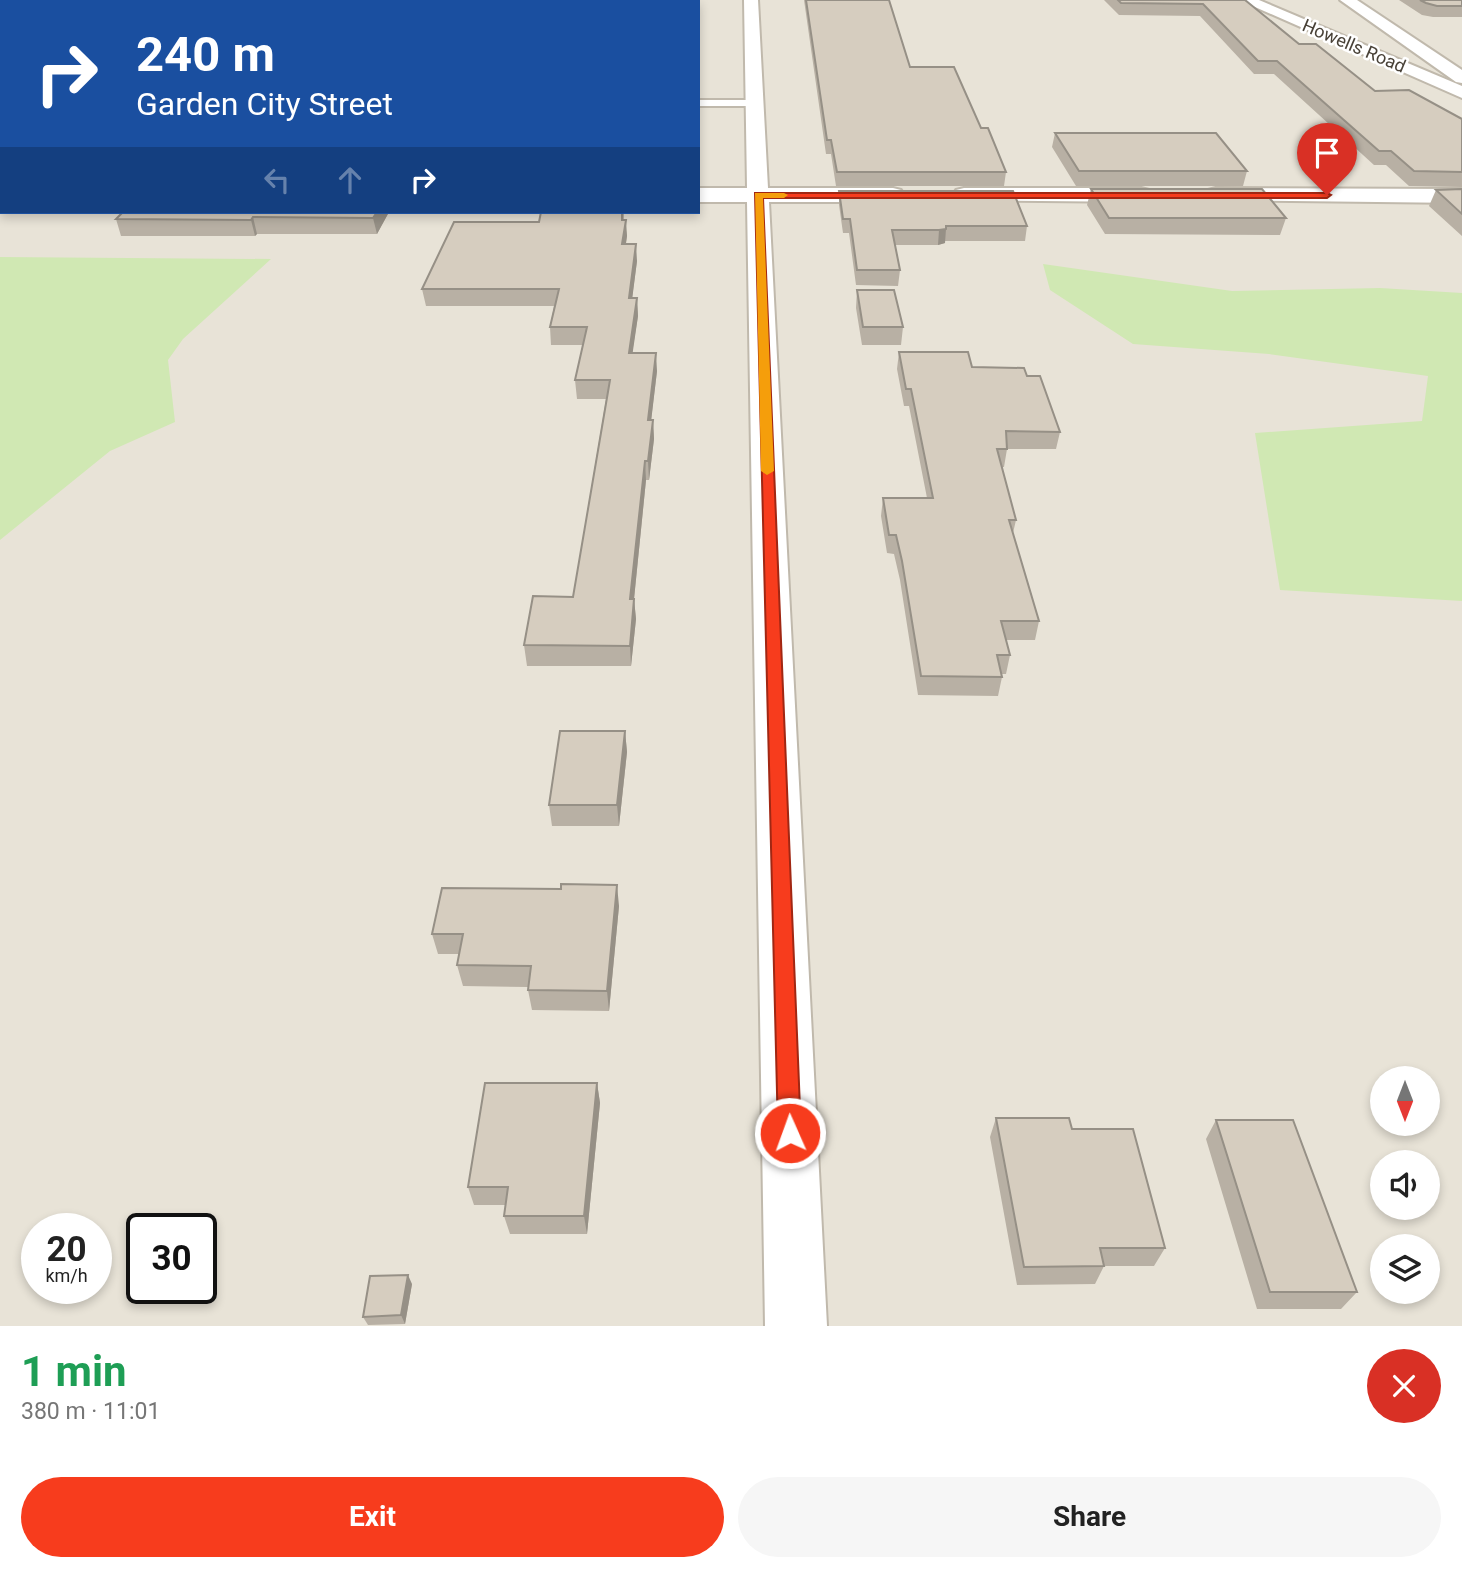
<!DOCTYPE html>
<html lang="en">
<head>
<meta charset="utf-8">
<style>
	:root { --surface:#fff; --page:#f6f6f6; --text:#222; --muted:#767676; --accent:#f73c1d }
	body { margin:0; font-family:Roboto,sans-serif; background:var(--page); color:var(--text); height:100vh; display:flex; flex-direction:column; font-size:26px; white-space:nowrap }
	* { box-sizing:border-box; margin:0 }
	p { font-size:23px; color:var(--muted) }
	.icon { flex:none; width:38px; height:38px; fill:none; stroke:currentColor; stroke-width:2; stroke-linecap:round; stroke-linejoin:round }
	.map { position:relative; height:1326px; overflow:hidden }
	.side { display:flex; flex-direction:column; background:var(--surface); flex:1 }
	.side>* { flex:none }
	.top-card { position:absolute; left:0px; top:0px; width:700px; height:214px; box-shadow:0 4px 10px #0003; background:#1a4fa0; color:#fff; overflow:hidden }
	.needle { width:46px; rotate:180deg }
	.controls { position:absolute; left:1370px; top:1066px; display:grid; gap:14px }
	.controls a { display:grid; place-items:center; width:70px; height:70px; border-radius:50%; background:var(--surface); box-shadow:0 4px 10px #0003; font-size:35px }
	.speed { position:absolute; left:21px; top:1213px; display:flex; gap:14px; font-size:35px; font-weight:700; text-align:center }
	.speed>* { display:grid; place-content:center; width:91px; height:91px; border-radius:50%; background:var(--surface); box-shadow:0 4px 10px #0003; line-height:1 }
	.speed small { font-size:18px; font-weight:400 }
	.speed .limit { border:4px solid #111; border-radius:10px; background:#fff; color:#111 }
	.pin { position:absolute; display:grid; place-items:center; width:60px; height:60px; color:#fff; margin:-72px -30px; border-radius:50% 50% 50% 0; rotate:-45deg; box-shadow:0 0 7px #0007 }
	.pin .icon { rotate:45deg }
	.me { position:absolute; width:77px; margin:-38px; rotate:358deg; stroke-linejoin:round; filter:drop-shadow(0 0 5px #0008) }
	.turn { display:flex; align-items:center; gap:24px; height:147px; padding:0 21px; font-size:32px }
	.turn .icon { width:91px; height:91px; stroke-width:2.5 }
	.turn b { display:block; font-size:49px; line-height:60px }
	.lanes { display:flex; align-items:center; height:66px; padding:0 21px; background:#0003; justify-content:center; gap:35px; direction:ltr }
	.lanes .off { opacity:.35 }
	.round { display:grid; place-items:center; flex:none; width:74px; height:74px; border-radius:37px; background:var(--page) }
	.head { display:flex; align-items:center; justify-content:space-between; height:119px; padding:0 21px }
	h1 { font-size:42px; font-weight:700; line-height:52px; color:#1e9e55 }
	.button { display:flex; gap:14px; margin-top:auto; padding:14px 21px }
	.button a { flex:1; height:80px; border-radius:42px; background:var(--accent); color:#fff; font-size:28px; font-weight:700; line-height:80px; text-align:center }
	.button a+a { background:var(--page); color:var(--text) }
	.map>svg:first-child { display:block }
	.residential { fill:#e8e3d7; fill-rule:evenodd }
	.education { fill:#ede6d3 }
	.green { fill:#d0e8b3 }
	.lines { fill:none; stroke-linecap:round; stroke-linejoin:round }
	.service-casing { stroke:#c0b9ac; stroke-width:4 }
	.minor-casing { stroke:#c0b9ac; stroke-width:4 }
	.tertiary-casing { stroke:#c0b9ac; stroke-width:4 }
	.service { fill:#fff; fill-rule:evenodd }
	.minor { fill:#fff; fill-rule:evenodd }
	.tertiary { fill:#fff; fill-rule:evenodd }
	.wall { fill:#b8b0a4 }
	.shaded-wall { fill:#969086 }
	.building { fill:#d6cdbf; stroke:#969086; stroke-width:2 }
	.route { fill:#f73c1d; stroke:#a12713; stroke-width:2 }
	.slow { fill:#f59e0b }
	.labels { text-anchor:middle; stroke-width:5; stroke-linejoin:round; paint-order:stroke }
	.far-street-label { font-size:18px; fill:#484137; stroke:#fff }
</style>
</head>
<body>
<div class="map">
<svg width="1462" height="1326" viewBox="0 0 1462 1326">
	<rect width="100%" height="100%" fill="#f4f1e9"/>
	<path class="residential" d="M 0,0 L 1462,0 L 1462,1326 L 0,1326 ZM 2,2 L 698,2 L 698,212 L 2,212 ZM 1382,1078 L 1428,1078 L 1428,1124 L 1382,1124 ZM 1382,1162 L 1428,1162 L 1428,1208 L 1382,1208 ZM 37,1228 L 96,1228 L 96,1288 L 37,1288 ZM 142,1228 L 201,1228 L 201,1288 L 142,1288 ZM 1382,1246 L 1428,1246 L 1428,1292 L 1382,1292 Z"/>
	<path class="education" d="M 0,0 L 475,0 L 2,2 L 0,187 Z"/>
	<path class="green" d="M 0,257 L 271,259 L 183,339 L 168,360 L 175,422 L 110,451 L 0,540 Z
		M 1043,264 L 1232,291 L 1380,288 L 1462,293 L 1462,601 L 1280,590 L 1255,433 L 1422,421 L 1428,376 L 1269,354 L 1133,344 L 1050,290 Z"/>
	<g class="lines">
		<defs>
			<path id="service" d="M 698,100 L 755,100 L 760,103 L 755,106 L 698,106 Z
				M 0,141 L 2,141 L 2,147 L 0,147 Z
				M 0,174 L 2,174 L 2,180 L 0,180 Z"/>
			<path id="minor" d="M 744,0 L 758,0 L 768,188 L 893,188 L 901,190 L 904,195 L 901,200 L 893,202 L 769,202 L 827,1326 L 765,1326 L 747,202 L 698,202 L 698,188 L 747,188 Z
				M 1340,0 L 1357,0 L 1462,70 L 1462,83 L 1456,82 Z
				M 0,187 L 2,187 L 2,201 L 0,201 Z
				M 964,188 L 1141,188 L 1149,190 L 1152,195 L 1149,200 L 1141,202 L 956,200 L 953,195 L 956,190 Z
				M 1216,188 L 1462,189 L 1462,203 L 1208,200 L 1205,195 L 1208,190 Z"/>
			<path id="tertiary" d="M 1239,0 L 1259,0 L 1462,86 L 1462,98 Z"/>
		</defs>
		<use href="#service" class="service-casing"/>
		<use href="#minor" class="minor-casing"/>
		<use href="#tertiary" class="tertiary-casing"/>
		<use href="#service" class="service"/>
		<use href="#minor" class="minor"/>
		<use href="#tertiary" class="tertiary"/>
	</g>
	<path class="wall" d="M 804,0 L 889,0 L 910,67 L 981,128 L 1006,172 L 1004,186 L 836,186 L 831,154 L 826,154 Z
		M 1104,0 L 1245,0 L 1299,44 L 1375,91 L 1462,119 L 1462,187 L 1409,186 L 1386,165 L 1374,165 L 1274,74 L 1254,74 L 1200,16 L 1119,15 Z
		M 1399,0 L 1462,0 L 1462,17 L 1433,17 L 1422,15 Z
		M 1055,133 L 1247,171 L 1243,186 L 1076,186 L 1052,147 Z
		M 1091,189 L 1286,218 L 1280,235 L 1105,234 L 1087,205 Z
		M 1462,189 L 1462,236 L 1429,206 L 1436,190 Z
		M 839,191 L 1027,226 L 1025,241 L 945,241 L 945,243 L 938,245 L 895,245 L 900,270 L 898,286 L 856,285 L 849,233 L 843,233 L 839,205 Z
		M 389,212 L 377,234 L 257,234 L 255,236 L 121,236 L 116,219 Z
		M 541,212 L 624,212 L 624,220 L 627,236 L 626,244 L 637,261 L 632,298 L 637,298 L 638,316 L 632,353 L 657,371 L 651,420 L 653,420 L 654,439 L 649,480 L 646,480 L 634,599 L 636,619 L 631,666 L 527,666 L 524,645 L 573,597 L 606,399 L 577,399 L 575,380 L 583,345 L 551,345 L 550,327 L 554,306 L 426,306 L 422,289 L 539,222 Z
		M 857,290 L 903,327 L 901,345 L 862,345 L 856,308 Z
		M 899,352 L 972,367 L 1027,376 L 1060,432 L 1056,449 L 1007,449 L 1004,467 L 1002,467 L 1016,520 L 1013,533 L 1039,621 L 1035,640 L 1006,640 L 1010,655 L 1006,674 L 1002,674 L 1002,677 L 998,696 L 918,695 L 900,580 L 894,554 L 887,553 L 881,516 L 883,498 L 927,498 L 909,406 L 904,406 L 897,369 Z
		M 625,731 L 627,752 L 619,826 L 552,826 L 549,805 Z
		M 619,906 L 609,1011 L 532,1010 L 528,990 L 528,987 L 463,986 L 457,965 L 459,954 L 438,954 L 432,934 Z
		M 597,1083 L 600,1103 L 587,1234 L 510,1234 L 504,1216 L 506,1205 L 474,1205 L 468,1187 Z
		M 996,1118 L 1072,1129 L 1165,1248 L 1154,1266 L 1104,1266 L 1095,1284 L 1017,1285 L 990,1137 Z
		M 1216,1120 L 1357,1292 L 1341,1309 L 1257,1309 L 1206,1139 Z
		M 412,1284 L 405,1324 L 368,1325 L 363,1317 Z"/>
	<path class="shaded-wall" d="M 46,0 L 76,0 L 74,2 L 43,2 Z
		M 2,27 L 2,51 L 0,52 L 0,29 Z
		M 2,105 L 2,132 L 0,133 L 0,106 Z
		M 377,212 L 389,212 L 377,234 L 373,218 Z
		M 253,217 L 257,234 L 255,236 L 251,220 Z
		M 626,220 L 627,236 L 623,261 L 622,244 Z
		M 946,229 L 945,243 L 938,245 L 939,230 Z
		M 636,244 L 637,261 L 630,316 L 629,298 Z
		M 637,298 L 638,316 L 630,371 L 629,353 Z
		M 656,353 L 657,371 L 649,439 L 648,420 Z
		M 653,420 L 654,439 L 649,480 L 648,461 Z
		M 645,461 L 646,480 L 632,619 L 630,599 Z
		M 634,599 L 636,619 L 631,666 L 630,646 Z
		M 625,731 L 627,752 L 619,826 L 617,805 Z
		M 617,885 L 619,906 L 609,1011 L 607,991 Z
		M 597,1083 L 600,1103 L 587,1234 L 584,1216 Z
		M 408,1275 L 412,1284 L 405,1324 L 401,1315 Z"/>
	<path class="building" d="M 0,0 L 46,0 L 43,2 L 2,2 L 2,27 L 0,29 Z
		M 558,0 L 692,0 L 692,2 L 557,2 Z
		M 806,0 L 889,0 L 910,67 L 954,67 L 981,128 L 988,128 L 1006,172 L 837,172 L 831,140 L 827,140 Z
		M 1118,0 L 1245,0 L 1299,44 L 1316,44 L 1375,91 L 1409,90 L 1462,119 L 1462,172 L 1414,171 L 1391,151 L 1379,151 L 1277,61 L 1258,61 L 1203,4 L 1121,3 Z
		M 1420,0 L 1462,0 L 1462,6 L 1437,6 L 1426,3 Z
		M 0,72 L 2,72 L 2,105 L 0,106 Z
		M 1055,133 L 1216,133 L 1247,171 L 1079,171 Z
		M 1091,189 L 1262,189 L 1286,218 L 1109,218 Z
		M 1462,189 L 1462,214 L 1436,190 Z
		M 839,191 L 1013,191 L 1027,226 L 946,226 L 946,229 L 939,230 L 892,230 L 900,270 L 857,270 L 850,219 L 843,219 Z
		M 123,212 L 377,212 L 373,218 L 253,217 L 251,220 L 116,219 Z
		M 541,212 L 622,212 L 622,220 L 626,220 L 622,244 L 636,244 L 629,298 L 637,298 L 629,353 L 656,353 L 648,420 L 653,420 L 648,461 L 645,461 L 630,599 L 634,599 L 630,646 L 524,645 L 533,596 L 573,597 L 610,380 L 575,380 L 587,327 L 550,327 L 559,289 L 422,289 L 454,222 L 539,222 Z
		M 857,290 L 894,290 L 903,327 L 863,327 Z
		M 899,352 L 968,352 L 972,367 L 1024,368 L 1027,376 L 1040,376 L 1060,432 L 1006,431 L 1007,449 L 997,449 L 1016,520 L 1009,520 L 1039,621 L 1001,621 L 1010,655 L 997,655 L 1002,677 L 921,676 L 902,561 L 896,535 L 889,535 L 883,498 L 933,498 L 911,389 L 906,389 Z
		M 560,731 L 625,731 L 617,805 L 549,805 Z
		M 561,884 L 617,885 L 607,991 L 528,990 L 531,966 L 457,965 L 463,934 L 432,934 L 442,888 L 561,889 Z
		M 485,1083 L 597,1083 L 584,1216 L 504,1216 L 508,1187 L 468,1187 Z
		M 996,1118 L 1069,1118 L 1072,1129 L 1133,1129 L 1165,1248 L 1100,1248 L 1104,1266 L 1024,1267 Z
		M 1216,1120 L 1293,1120 L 1357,1292 L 1270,1292 Z
		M 408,1275 L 401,1315 L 363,1317 L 370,1276 Z"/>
	<path class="route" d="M 755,193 L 1327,193 L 1331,195 L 1327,198 L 763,198 L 801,1133 L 798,1141 L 790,1144 L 782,1141 L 778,1133 Z"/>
	<path class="slow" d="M 755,193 L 784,193 L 788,195 L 784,198 L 763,198 L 774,471 L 767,475 L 761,471 Z"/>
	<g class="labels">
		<g class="far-street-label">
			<text transform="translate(1354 46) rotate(23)" y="6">Howells Road</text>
		</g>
	</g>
</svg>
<div class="controls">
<a><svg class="needle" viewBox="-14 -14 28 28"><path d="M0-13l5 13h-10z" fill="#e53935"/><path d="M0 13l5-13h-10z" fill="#767676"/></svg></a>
<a><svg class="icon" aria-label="sound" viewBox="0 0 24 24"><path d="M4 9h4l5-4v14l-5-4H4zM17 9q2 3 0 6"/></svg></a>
<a><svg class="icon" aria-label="layers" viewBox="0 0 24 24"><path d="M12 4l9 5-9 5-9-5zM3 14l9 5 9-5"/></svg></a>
</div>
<div class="speed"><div>20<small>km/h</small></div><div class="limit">30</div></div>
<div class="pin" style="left:1327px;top:195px;background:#d93025"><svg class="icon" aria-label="arrive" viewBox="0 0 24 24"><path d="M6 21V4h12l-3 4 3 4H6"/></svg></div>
<svg class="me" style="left:790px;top:1133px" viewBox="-20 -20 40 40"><circle r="17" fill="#f73c1d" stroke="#fff" stroke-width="3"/><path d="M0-11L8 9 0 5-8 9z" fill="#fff"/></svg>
<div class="top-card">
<div class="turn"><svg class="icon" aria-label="right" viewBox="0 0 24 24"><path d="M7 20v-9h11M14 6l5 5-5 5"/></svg><div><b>240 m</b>Garden City Street</div></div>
<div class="lanes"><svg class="icon off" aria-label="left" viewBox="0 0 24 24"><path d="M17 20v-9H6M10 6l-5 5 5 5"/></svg><svg class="icon off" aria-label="ahead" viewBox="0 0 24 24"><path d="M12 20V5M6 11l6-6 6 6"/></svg><svg class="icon" aria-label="right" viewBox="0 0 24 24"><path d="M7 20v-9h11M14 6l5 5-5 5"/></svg></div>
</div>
</div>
<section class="side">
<div class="head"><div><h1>1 min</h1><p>380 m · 11:01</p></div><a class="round" style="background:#d93025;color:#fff"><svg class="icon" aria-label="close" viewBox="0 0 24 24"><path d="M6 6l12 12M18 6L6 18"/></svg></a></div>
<div class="button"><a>Exit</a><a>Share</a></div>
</section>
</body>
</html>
